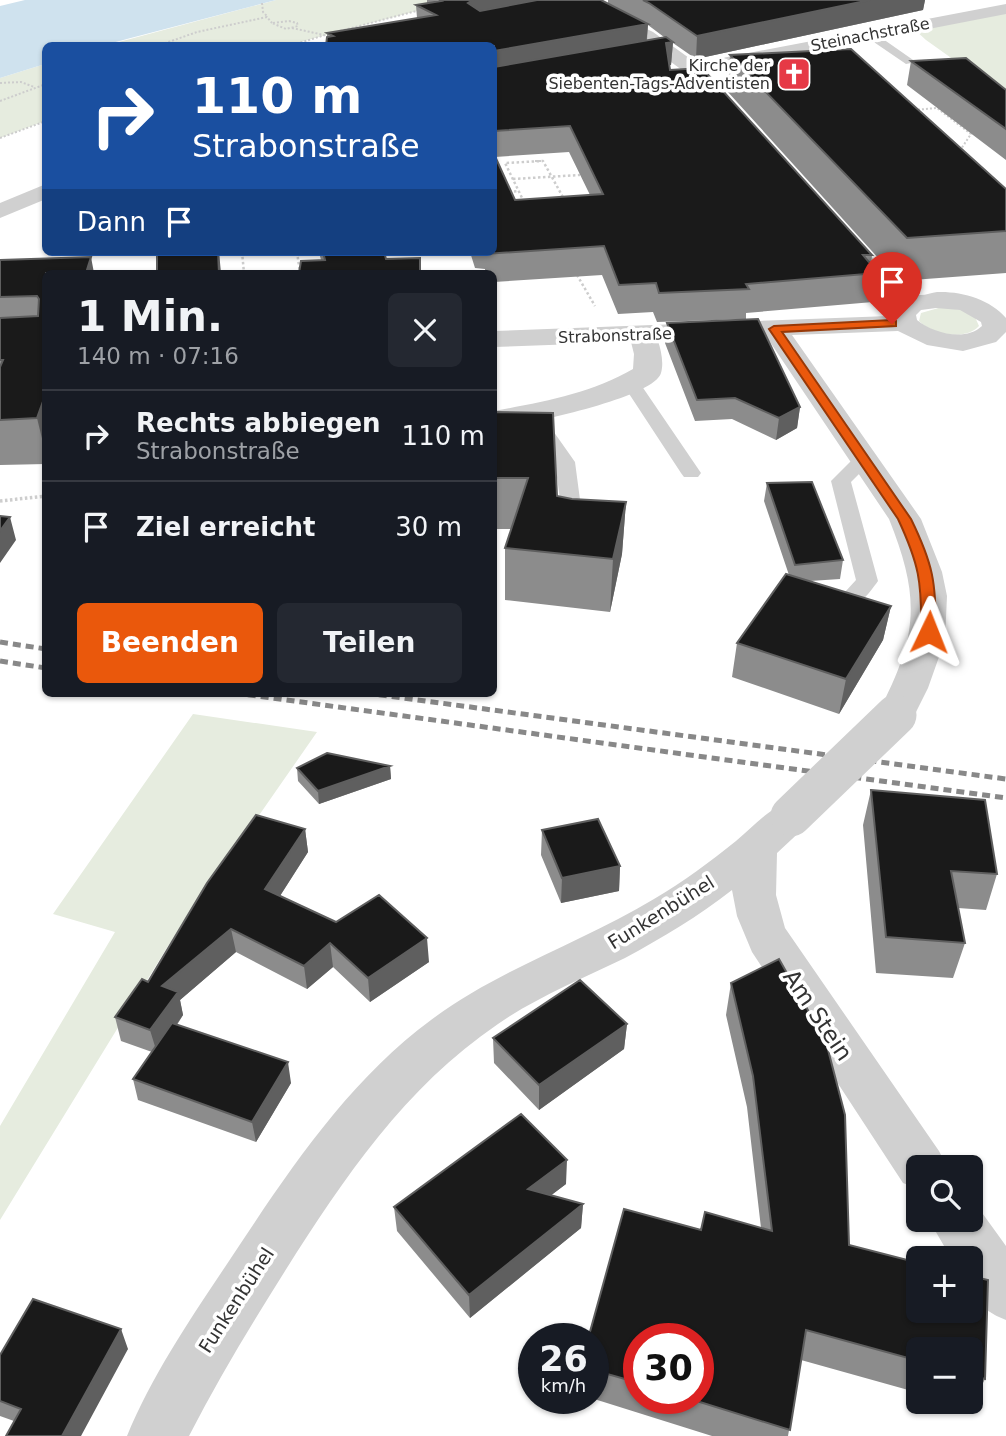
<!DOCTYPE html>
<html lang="de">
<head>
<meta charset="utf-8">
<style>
	:root { --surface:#171b24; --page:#242831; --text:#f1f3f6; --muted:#9ea1a6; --line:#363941; --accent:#ea580c }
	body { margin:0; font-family:"DejaVu Sans",sans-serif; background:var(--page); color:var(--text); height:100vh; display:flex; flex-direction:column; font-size:26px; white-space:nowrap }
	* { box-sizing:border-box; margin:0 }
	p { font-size:23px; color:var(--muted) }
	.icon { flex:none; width:38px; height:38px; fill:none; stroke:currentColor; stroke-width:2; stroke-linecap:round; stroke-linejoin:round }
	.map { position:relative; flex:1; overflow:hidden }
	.details { position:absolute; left:42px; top:270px; width:455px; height:427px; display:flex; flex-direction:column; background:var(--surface); border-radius:10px; box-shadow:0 2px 5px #0004 }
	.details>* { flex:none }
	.guide { position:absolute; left:42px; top:42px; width:455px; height:214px; border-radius:10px; box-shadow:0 2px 5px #0004; background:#1a4fa0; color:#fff; overflow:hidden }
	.tools { position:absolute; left:906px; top:1155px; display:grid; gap:14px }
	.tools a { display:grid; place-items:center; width:77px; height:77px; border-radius:10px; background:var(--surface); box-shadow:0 2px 5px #0004; font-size:35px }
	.speed { position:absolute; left:518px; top:1323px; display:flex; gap:14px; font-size:35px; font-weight:700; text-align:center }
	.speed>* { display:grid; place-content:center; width:91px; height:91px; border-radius:50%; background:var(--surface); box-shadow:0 2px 5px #0004; line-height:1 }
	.speed small { font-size:18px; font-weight:400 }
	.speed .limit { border:10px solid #d22; background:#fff; color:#111 }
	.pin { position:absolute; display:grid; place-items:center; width:60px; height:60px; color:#fff; margin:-72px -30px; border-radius:50% 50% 50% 0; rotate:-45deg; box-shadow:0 0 7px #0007 }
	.pin .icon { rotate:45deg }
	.me { position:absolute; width:77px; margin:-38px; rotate:2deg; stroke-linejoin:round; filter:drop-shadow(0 0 5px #0008) }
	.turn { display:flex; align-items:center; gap:24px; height:147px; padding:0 35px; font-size:32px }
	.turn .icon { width:91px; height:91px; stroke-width:2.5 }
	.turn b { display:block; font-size:49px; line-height:60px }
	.then { display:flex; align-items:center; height:66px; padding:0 35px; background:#0003; gap:14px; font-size:26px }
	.round { display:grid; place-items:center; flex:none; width:74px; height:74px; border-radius:10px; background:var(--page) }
	.summary { display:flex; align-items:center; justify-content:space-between; height:119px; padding:0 35px }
	h1 { font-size:42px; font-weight:600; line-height:52px }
	.primary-button { display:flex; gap:14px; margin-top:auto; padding:14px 35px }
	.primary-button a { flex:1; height:80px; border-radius:10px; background:var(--accent); color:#fff; font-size:28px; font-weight:600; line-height:80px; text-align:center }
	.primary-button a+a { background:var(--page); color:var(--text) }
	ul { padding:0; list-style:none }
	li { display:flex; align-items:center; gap:21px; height:91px; padding:0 35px; border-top:2px solid var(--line) }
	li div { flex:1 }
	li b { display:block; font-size:26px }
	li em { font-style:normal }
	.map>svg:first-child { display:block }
	.green { fill:#e6ecdf }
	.water { fill:#cfe2ee }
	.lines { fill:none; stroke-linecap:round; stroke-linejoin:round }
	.path-far2 { stroke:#cdcdcd; stroke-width:2; stroke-dasharray:2 2; stroke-linecap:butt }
	.path-far1 { stroke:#cdcdcd; stroke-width:2.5; stroke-dasharray:2.5 2.5; stroke-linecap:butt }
	.path { stroke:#cdcdcd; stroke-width:3.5; stroke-dasharray:2.5 2.5; stroke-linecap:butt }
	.service { fill:#d0d0d0; fill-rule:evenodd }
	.minor { fill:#d0d0d0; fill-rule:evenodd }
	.rail { stroke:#888; stroke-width:5; stroke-dasharray:8 5; stroke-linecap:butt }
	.minor-bridge { stroke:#d0d0d0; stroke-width:41 }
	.wall { fill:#8c8c8c; fill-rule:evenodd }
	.shaded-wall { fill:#5f5f5f }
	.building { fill:#1a1a1a; stroke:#5f5f5f; stroke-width:2 }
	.route { fill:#ea580c; stroke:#983908; stroke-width:2 }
	.labels { text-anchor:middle; stroke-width:7; stroke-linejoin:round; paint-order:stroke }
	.far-street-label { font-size:16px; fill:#333; stroke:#fff }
	.far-poi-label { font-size:16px; fill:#333; stroke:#fff; text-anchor:end }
	.street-label { font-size:19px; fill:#333; stroke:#fff }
	.near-street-label { font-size:23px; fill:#333; stroke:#fff }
</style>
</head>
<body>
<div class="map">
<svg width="1006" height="1436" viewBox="0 0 1006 1436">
	<rect width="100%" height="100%" fill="#fff"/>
	<path class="green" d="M 276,0 L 458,0 L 289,45 L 104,46 Z
		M 1006,13 L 1006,97 L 926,40 L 915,30 Z
		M 45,64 L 45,121 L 0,138 L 0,78 Z
		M 942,307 L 962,310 L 975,317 L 979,326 C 965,341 933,335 919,321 L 921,313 Z
		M 193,714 L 317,732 L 168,946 L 0,1220 L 0,1126 L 115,932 L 53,914 Z"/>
	<path class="water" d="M 25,0 L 276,0 L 104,45 L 46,46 L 45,64 L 0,78 L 0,6 Z"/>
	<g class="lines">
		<path class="path-far2" d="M 262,3 L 263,12 L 267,16
			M 289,21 L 297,23 L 298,26 L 286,29 L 272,23 Z
			M 292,28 L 324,35
			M 340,31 L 420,10
			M 157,46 L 197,32 L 267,17 L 272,23
			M 289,46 L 332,33
			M 0,83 L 21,82 L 34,87
			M 0,101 L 46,84
			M 914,110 L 937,108 L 971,134 L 961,149 L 964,154
			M 0,138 L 46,121
			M 535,161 L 543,161"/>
		<path class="path-far1" d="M 513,179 L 580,175
			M 494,193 L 519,191
			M 524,202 L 505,163 L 543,161 L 564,199
			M 242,252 L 244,273
			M 297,252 L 300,273
			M 577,275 L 595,306"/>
		<path class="path" d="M 0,501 L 46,496"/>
		<path class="service" d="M 865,32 L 873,32 L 916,62 L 906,64 L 865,36 Z
			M 631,378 L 637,379 L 701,473 L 698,477 L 684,477 L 681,473 L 622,383 Z
			M 537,416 L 544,418 L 575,462 L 584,530 L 581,534 L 567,534 L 564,530 L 555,462 L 528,422 Z
			M 864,453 L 874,459 L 851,482 L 878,581 C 868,595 855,613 837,609 L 834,604 L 856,580 L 831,481 L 857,455 Z"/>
		<path class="minor" d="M 566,0 L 587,0 L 653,32 L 696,63 L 1006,4 L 1006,14 L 706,72 L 737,108 L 734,112 L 720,112 L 686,73 L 641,40 Z
			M 46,184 L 46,199 L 0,218 L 0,203 Z
			M 844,232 L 852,234 C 868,251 893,287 915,294 C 922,297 930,293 937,292 C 961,291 990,299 1006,318 L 1006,332 L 996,342 L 963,351 L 927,345 L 898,331 L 792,335 L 921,519 L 942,572 L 947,596 L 945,640 L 928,688 L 910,724 L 896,728 L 882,724 L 877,715 C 917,638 922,601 889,519 L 766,336 L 658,341 C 661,350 664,363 661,373 C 653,399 521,425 494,429 L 494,411 C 542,402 590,394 633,369 L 634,354 L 631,342 L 494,347 L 494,331 L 889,316 L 896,305 L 881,295 L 832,239 L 836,234 ZM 936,308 L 960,310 L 981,322 L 982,326 C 965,342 933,333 917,320 L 916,315 L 921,310 Z
			M 791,801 L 806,806 L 812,816 L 806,826 L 777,853 L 776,895 L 785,928 L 939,1151 L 947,1167 L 919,1167 L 919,1189 L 903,1183 L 752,952 L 737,916 L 732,890 C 699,916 662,938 625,958 C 582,979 537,997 498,1024 C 405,1087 344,1178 285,1271 C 251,1325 218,1379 189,1436 L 127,1436 C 153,1373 193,1315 231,1258 C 288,1172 347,1082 431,1020 C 499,969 581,943 654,899 C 683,882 710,862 736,841 C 754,826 769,808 791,801 Z
			M 971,1201 L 975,1203 L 1006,1246 L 1006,1320 C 973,1307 971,1292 971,1258 L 951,1258 L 929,1220 L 971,1220 Z"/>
		<path class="rail" d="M 0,642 L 46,649
			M 0,661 L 46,668
			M 235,693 L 1006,798
			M 366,693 L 1006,779"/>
		<path class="minor-bridge" d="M 791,816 L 896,715"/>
	</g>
	<path class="wall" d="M 427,0 L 601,0 L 608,4 L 608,0 L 925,0 L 923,10 L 696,59 L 673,43 L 671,65 L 669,65 L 670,70 L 872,255 L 871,264 L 878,273 L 873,302 L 746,313 L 746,319 L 657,322 L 653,312 L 618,314 L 602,275 L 494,282 L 494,273 L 485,273 L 485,269 L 475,268 L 470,252 L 494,252 L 494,46 L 327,38 L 327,33 L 417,18 L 416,5 L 427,3 ZM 648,25 L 664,37 L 647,40 ZM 569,152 L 590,195 L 515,200 L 495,157 Z
		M 730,55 L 1006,189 L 1006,273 L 899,281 L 727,91 Z
		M 911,61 L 1006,90 L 1006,160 L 907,85 Z
		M 319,252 L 384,252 L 321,260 Z
		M 0,260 L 46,273 L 46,464 L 0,465 Z
		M 667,323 L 800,407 L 797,428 L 776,440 L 732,419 L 695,421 L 665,343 Z
		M 494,412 L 557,496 L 572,499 L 626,502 L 622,554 L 610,612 L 505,600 L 505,548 L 512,529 L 494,529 Z
		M 767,483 L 843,560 L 840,579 L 810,581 L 891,606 L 883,640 L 839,714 L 732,677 L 737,643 L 789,575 L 764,501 Z
		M 390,766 L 391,779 L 319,804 L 298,781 L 297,768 Z
		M 871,790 L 997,874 L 986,910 L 958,908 L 965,943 L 953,978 L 876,973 L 863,825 Z
		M 305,829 L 308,852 L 280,896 L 336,922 L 429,962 L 370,1002 L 333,967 L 307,989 L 236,952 L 180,1000 L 183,1015 L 177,1025 L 291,1083 L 256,1142 L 138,1100 L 133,1079 L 152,1052 L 121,1041 L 115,1017 L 148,982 Z
		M 542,830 L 620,866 L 619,891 L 561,903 L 541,855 Z
		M 779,959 L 826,1042 L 845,1115 L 849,1245 L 919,1263 L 919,1311 L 971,1311 L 971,1276 L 988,1280 L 985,1379 L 971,1407 L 950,1402 L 971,1402 L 971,1349 L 919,1349 L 919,1393 L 801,1360 L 788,1436 L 712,1436 L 591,1398 L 593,1398 L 593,1339 L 588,1339 L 624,1209 L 701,1230 L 705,1212 L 761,1228 L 747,1107 L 726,1015 L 731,983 ZM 639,1339 L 698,1339 L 698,1398 L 639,1398 Z
		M 627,1024 L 624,1049 L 539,1110 L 494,1063 L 493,1038 Z
		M 566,1184 L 551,1195 L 583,1204 L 581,1228 L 470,1318 L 397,1231 L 394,1207 Z
		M 128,1349 L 14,1421 L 0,1416 L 0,1355 Z"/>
	<path class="shaded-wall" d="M 473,0 L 564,0 L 479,18 L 468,3 Z
		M 870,0 L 925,0 L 923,10 L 696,59 L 697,36 Z
		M 648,24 L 646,47 L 494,74 L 494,51 Z
		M 673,42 L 671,65 L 664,66 L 666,43 Z
		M 218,252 L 219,252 L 221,273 L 219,273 Z
		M 91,257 L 94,273 L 86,273 Z
		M 46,393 L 46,455 L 37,418 Z
		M 800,407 L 797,428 L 776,440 L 779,418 Z
		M 626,502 L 622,554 L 610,612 L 613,559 Z
		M 10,517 L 16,540 L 0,563 L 0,531 Z
		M 891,606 L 883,640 L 839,714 L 846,679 Z
		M 390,766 L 391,779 L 319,804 L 318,791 Z
		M 305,829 L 308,852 L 269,913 L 265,889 Z
		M 620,866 L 619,891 L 561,903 L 562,878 Z
		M 231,929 L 236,952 L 180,1000 L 183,1015 L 157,1053 L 150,1030 L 162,986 Z
		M 427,938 L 429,962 L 370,1002 L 368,978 Z
		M 330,943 L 333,967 L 307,989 L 304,966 Z
		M 627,1024 L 624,1049 L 539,1110 L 539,1085 Z
		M 288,1062 L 291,1083 L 256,1142 L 252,1122 Z
		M 567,1160 L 566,1184 L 528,1213 L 528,1189 Z
		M 583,1204 L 581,1228 L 470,1318 L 469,1295 Z
		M 121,1329 L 128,1349 L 81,1436 L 62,1436 Z"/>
	<path class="building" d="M 439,0 L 473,0 L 468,3 L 480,11 L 537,0 L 601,0 L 648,24 L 494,51 L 494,46 L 326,46 L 327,37 L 333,36 L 327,33 L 436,15 L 416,5 L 441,1 Z
		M 643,0 L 870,0 L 697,36 L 649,3 Z
		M 666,37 L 673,42 L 666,43 L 670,70 L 702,68 L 872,255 L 863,255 L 878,273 L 746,284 L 749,289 L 659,293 L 656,283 L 619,285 L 604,246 L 485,254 L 485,252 L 494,252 L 494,154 L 515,200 L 603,194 L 570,126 L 494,131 L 494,67 Z
		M 851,49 L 1006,189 L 1006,231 L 907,238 L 730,55 Z
		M 966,58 L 1006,90 L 1006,129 L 911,61 Z
		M 157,252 L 218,252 L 219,273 L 157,273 Z
		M 323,252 L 384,252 L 386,259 L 420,258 L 420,273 L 299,273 L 301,261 L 325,260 Z
		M 91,257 L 86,273 L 46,273 L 46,393 L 37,418 L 0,420 L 0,367 L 3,360 L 0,360 L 0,318 L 38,316 L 39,299 L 37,296 L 0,297 L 0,260 Z
		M 758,319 L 800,407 L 779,418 L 735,398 L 697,400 L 667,323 Z
		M 494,412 L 553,413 L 557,496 L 572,499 L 626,502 L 613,559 L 505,548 L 528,478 L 494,478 Z
		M 812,482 L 843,560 L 795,565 L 767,483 Z
		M 0,516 L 10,517 L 0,531 Z
		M 786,574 L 891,606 L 846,679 L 737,643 Z
		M 327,753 L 390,766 L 318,791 L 297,768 Z
		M 871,790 L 985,800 L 997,874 L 951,871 L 965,943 L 886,937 Z
		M 256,815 L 305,829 L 265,889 L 336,922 L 379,895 L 427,938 L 368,978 L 330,943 L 304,966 L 231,929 L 162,986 L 178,992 L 150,1030 L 115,1017 L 142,979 L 148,982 L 207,883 Z
		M 598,819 L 620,866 L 562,878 L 542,830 Z
		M 779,959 L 826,1042 L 845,1115 L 849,1245 L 919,1263 L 919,1311 L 971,1311 L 971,1276 L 988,1280 L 985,1379 L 971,1375 L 971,1349 L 919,1349 L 919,1361 L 806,1330 L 790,1430 L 687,1398 L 698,1398 L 698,1339 L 639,1339 L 639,1383 L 593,1370 L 593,1339 L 588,1339 L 624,1209 L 701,1230 L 705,1212 L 772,1231 L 753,1076 L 731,983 Z
		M 580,980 L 627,1024 L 539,1085 L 493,1038 Z
		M 172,1023 L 288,1062 L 252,1122 L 133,1079 Z
		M 521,1114 L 567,1160 L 528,1189 L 583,1204 L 469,1295 L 394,1207 Z
		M 33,1299 L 121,1329 L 62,1436 L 6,1436 L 21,1409 L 0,1401 L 0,1355 Z"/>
	<path class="route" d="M 892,320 L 896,321 L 896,326 L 782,332 L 911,519 C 933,564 936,582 936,632 L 929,637 L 921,632 C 922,582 919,564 898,519 L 769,329 L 774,326 Z"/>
	<defs>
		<symbol id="church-square" viewBox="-11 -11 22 22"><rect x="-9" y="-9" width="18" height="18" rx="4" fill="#e63946" stroke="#fff"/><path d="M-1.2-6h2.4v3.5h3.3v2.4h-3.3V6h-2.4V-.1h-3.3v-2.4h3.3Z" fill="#fff"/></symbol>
	</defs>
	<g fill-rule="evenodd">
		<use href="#church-square" x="775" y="55" width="38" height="38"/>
	</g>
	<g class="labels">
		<g class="far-street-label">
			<text transform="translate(870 34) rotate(-11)" y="6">Steinachstraße</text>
			<text transform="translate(615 335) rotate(-2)" y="6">Strabonstraße</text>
		</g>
		<g class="far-poi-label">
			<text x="770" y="71">Kirche der<tspan x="770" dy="18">Siebenten-Tags-Adventisten</tspan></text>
		</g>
		<g class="street-label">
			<text transform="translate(661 912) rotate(-32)" y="7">Funkenbühel</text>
			<text transform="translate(236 1300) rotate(-57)" y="7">Funkenbühel</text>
		</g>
		<g class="near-street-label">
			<text transform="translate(818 1015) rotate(56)" y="8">Am Stein</text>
		</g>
	</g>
</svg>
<div class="tools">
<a><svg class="icon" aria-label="search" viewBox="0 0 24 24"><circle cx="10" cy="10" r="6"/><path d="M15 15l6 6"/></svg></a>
<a>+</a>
<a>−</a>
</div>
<div class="speed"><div>26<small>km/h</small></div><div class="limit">30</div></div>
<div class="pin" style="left:892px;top:324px;background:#d93025"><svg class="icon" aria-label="arrive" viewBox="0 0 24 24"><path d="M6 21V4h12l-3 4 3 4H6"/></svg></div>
<svg class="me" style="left:929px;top:632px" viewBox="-20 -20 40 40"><path d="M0-17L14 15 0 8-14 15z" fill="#ea580c" stroke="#fff" stroke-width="4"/></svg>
<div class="guide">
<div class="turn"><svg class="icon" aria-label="right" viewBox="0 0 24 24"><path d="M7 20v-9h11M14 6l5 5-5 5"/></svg><div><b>110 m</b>Strabonstraße</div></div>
<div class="then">Dann<svg class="icon" aria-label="arrive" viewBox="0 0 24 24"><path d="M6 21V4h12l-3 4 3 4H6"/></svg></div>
</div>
<section class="details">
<div class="summary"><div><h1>1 Min.</h1><p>140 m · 07:16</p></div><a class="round"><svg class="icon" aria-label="close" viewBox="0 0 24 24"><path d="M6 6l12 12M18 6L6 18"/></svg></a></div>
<ul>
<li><svg class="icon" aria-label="right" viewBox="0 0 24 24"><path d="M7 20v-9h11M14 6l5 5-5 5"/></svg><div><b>Rechts abbiegen</b><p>Strabonstraße</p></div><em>110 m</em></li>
<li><svg class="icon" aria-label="arrive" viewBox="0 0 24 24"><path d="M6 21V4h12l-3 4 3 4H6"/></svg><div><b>Ziel erreicht</b></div><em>30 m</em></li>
</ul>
<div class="primary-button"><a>Beenden</a><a>Teilen</a></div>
</section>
</div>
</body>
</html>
